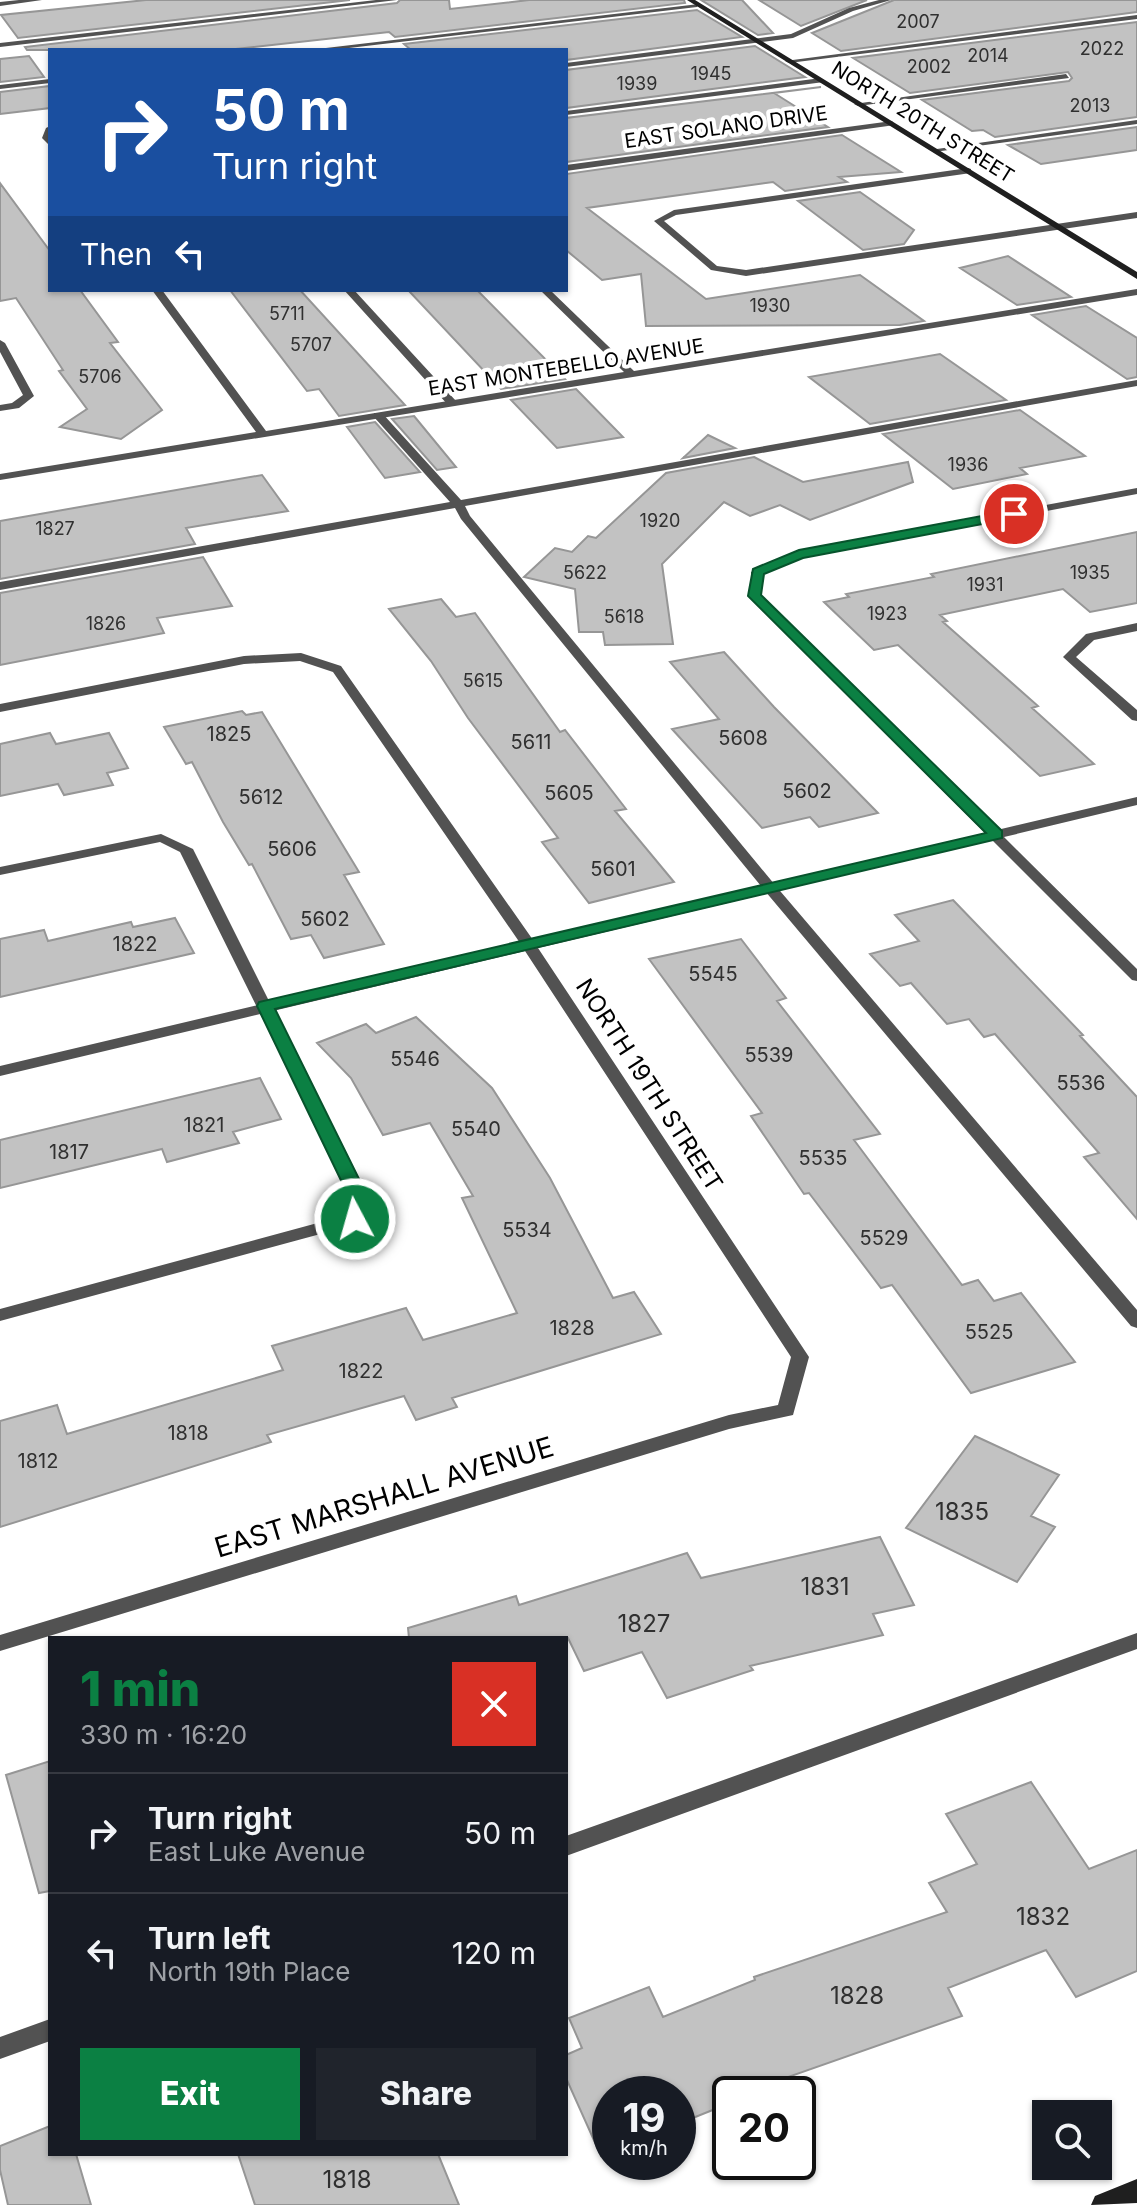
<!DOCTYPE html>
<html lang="en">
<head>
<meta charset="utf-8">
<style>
	:root { --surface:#171b24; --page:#20242c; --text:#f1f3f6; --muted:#9ea1a6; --line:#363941; --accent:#0b8043 }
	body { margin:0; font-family:Inter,sans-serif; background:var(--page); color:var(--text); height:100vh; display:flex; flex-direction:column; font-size:30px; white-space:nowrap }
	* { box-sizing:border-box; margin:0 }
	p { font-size:26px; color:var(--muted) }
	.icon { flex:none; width:44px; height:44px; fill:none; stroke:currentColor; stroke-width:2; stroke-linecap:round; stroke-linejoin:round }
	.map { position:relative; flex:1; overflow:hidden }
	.side { position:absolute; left:48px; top:1636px; width:520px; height:520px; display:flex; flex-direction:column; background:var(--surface); border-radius:0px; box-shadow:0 2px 6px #0004 }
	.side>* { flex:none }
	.guide { position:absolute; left:48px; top:48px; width:520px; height:244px; border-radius:0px; box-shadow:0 2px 6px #0004; background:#1a4fa0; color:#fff; overflow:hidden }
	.tools { position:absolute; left:1032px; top:2100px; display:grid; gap:16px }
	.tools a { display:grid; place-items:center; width:80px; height:80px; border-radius:0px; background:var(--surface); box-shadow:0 2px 6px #0004; font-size:40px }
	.speed { position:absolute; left:592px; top:2076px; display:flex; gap:16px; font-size:40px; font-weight:700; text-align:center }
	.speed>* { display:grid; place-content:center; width:104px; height:104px; border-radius:50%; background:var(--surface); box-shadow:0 2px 6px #0004; line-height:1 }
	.speed small { font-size:20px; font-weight:400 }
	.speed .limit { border:4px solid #111; border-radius:12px; background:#fff; color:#111 }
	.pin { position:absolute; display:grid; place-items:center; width:68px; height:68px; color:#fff; margin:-34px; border:4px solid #fff; border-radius:50%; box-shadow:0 2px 8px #0007 }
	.me { position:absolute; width:88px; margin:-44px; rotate:354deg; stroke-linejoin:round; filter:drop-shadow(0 0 6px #0008) }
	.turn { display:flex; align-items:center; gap:28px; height:168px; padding:0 32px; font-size:36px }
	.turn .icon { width:104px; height:104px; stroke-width:2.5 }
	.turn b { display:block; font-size:56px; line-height:68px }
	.then { display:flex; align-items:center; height:76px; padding:0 32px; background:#0003; gap:16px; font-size:30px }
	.round { display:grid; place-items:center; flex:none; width:84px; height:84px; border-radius:0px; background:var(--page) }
	.head { display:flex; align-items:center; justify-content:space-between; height:136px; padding:0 32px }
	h1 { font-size:48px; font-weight:800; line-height:60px; color:var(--accent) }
	.cta { display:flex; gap:16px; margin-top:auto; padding:16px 32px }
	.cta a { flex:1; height:92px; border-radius:0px; background:var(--accent); color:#fff; font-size:32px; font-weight:800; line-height:92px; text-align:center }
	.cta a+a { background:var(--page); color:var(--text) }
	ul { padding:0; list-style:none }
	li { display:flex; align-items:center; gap:24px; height:120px; padding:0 32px; border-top:2px solid var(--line) }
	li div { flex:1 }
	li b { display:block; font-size:30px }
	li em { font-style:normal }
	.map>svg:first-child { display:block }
	.building { fill:#c2c2c2; stroke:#969696; stroke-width:2 }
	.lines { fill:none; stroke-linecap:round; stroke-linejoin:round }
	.lane { fill:#525252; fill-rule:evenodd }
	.street { fill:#525252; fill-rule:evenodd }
	.secondary { fill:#1f1f1f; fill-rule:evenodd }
	.route { fill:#0b8043; stroke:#07532c; stroke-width:2 }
	.labels { text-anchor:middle; stroke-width:8; stroke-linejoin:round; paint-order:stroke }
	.far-number-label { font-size:18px; fill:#303030 }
	.far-street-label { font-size:20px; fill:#000; stroke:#fff }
	.number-label { font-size:20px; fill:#303030 }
	.street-label { font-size:24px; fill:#000; stroke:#fff }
	.near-number-label { font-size:24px; fill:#303030 }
	.near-street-label { font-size:28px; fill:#000; stroke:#fff }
</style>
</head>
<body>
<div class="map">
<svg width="1137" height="2205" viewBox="0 0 1137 2205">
	<rect width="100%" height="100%" fill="#fff"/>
	<path class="building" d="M 146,0 L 350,0 L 18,38 L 1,15 Z
		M 400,0 L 449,0 L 450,9 L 529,0 L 684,0 L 685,3 L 395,37 L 389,32 L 227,50 L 27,50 L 25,47 L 397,3 Z
		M 701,0 L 742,0 L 773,33 L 758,35 Z
		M 759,0 L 867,0 L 801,26 Z
		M 894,0 L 1137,0 L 1137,12 L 841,51 L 812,33 Z
		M 697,10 L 742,37 L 566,60 L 566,50 L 411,50 L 404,44 Z
		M 1137,22 L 1137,117 L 995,137 L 983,130 L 972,131 L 922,100 L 1069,81 L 1072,78 L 1068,72 L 910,93 L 853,58 Z
		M 755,46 L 805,77 L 566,108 L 566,70 Z
		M 29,56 L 44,77 L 0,82 L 0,59 Z
		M 50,86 L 50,108 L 0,114 L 0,92 Z
		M 821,87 L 774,93 L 828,127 L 566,162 L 566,118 Z
		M 1137,127 L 1137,150 L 1041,164 L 1008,145 Z
		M 842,135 L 901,172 L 839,177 L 847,182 L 785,191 L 773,182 L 587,208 L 706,299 L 860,275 L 924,321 L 900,325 L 646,326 L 641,274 L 602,280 L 566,250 L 566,174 Z
		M 0,183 L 50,251 L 50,290 L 80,290 L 118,342 L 110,343 L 162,410 L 121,439 L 60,427 L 87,409 L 59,371 L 63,370 L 16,298 L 0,301 Z
		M 860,192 L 914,230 L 904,244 L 863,250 L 798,201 Z
		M 1008,256 L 1071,297 L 1017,305 L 960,268 Z
		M 230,290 L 300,290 L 405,405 L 339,416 L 319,389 L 307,391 Z
		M 408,290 L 477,290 L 565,379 L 501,389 Z
		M 1086,306 L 1137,338 L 1137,377 L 1127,379 L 1032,315 Z
		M 940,354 L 1006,400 L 870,424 L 809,377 Z
		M 576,389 L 623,437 L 557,448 L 511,400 Z
		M 1020,410 L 1085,456 L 1020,468 L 1027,474 L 953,489 L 883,434 Z
		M 414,416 L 456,467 L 437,470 L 392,419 Z
		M 375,422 L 420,472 L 385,478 L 347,427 Z
		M 708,435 L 735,448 L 683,458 Z
		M 754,457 L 803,482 L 908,462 L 913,482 L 810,520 L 780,505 L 750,516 L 724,502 L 662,564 L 673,644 L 605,645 L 603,632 L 579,632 L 575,589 L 524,577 L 555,548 L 572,552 L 588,536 L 596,538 L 666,473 Z
		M 262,475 L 288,511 L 186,528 L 195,544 L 0,579 L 0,521 Z
		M 1137,532 L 1137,603 L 1090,612 L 1063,589 L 940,615 L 947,621 L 943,622 L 1038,706 L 1032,708 L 1094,764 L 1040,776 L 898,645 L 874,650 L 824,602 L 849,597 L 846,594 L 934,577 L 931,574 Z
		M 203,557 L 232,606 L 157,618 L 164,633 L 0,665 L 0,593 Z
		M 441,599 L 456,617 L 475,613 L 560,732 L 565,730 L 626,809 L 615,811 L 674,882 L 589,903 L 542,842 L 558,838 L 468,718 L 431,661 L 389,609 Z
		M 724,652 L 774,707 L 878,813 L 819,827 L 810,817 L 762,828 L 672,729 L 719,719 L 670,662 Z
		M 242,711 L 246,715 L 262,712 L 359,872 L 344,875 L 384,944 L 324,958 L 311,935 L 291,939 L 252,864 L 249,865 L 223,822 L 192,762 L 186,764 L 164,727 Z
		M 50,733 L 56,744 L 109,733 L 128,768 L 107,773 L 113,785 L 64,795 L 58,784 L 0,796 L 0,744 Z
		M 953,900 L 1083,1035 L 1080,1036 L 1137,1097 L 1137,1219 L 1084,1157 L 1099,1153 L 995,1034 L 984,1037 L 969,1019 L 947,1024 L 911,983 L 900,986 L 870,954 L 919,941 L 895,915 Z
		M 175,918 L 194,953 L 0,997 L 0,939 L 44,930 L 48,941 L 131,922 L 133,927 Z
		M 741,939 L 786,998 L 777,1001 L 880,1134 L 854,1140 L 962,1285 L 978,1280 L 994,1301 L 1021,1293 L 1075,1362 L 971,1393 L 892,1285 L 881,1288 L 809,1193 L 804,1194 L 751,1116 L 762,1113 L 649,959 Z
		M 416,1017 L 492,1088 L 550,1178 L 613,1298 L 634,1292 L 661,1334 L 452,1398 L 457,1407 L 416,1420 L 404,1396 L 267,1435 L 271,1442 L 0,1527 L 0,1421 L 57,1405 L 67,1434 L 283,1370 L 272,1346 L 406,1308 L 423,1340 L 517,1313 L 462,1198 L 473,1196 L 430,1123 L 383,1135 L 351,1078 L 317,1043 L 366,1024 L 376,1033 Z
		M 260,1078 L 281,1119 L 233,1132 L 239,1143 L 167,1162 L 162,1149 L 0,1188 L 0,1140 Z
		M 975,1436 L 1059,1475 L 1031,1516 L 1055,1527 L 1017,1582 L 906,1528 Z
		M 880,1537 L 914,1605 L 873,1614 L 883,1635 L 750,1666 L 753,1670 L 667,1698 L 642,1652 L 584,1671 L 568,1638 L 409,1638 L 408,1628 L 516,1596 L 519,1605 L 687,1553 L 701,1578 Z
		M 50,1761 L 50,1891 L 39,1893 L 6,1775 Z
		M 1031,1782 L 1089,1869 L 1137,1850 L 1137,1971 L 1076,1997 L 1046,1950 L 948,1988 L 962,2016 L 768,2084 L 769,2087 L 752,2094 L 730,2094 L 730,2103 L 678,2124 L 678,2094 L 610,2094 L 610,2152 L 601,2156 L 566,2078 L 566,2055 L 582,2048 L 569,2018 L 649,1987 L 663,2017 L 755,1980 L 754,1977 L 947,1912 L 929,1883 L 977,1864 L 946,1814 Z
		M 50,2126 L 50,2154 L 76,2154 L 91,2205 L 8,2205 L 0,2170 L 0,2146 Z
		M 238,2154 L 438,2154 L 459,2205 L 255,2205 Z"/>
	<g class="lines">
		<path class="lane" d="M 19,0 L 42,0 L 0,6 L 0,2 Z
			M 699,4 L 697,7 L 332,50 L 309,50 Z
			M 1137,15 L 1137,19 L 789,63 L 785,61 Z
			M 821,78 L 824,82 L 566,115 L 566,111 Z
			M 50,79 L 50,83 L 0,89 L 0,85 Z
			M 1137,120 L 1137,124 L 934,152 L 930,150 Z
			M 968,168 L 971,169 L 971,173 L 676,215 L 664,221 L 717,266 L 746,270 L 1137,212 L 1137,218 L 746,276 L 711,270 L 654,221 L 674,210 Z
			M 344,290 L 354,290 L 456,401 L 456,405 L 448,405 Z
			M 0,340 L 5,343 L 34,396 L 19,408 L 0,411 L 0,405 L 12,403 L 23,395 L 0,352 Z
			M 1137,380 L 1137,386 L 465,506 L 470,516 L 775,885 L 1137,1310 L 1137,1328 L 1131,1326 L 765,891 L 461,519 L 455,508 L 0,590 L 0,582 L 450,502 L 374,417 L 374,413 L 382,413 L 461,500 Z
			M 1137,623 L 1137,631 L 1094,640 L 1076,657 L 1137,710 L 1137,721 L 1132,720 L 1063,657 L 1086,634 Z
			M 161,834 L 193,849 L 367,1197 L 361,1223 L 0,1321 L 0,1309 L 347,1215 L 351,1197 L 180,852 L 160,842 L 0,875 L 0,867 Z
			M 1137,1633 L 1137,1649 L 566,1856 L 566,1836 Z
			M 50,2019 L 50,2041 L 0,2059 L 0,2037 Z"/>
		<path class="street" d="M 376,0 L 397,0 L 0,47 L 0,43 Z
			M 879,0 L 891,0 L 853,11 L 793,38 L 566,67 L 566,63 L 791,34 L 849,8 Z
			M 1066,74 L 1069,78 L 858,106 L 854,104 Z
			M 892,121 L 895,125 L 566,171 L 566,165 Z
			M 50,126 L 50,146 L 42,138 L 46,128 Z
			M 1137,289 L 1137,295 L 0,480 L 0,474 L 256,432 L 152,290 L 162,290 L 266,431 L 624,372 L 540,290 L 550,290 L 634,371 Z
			M 1137,488 L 1137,494 L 802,557 L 763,574 L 761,595 L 997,830 L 1137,797 L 1137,805 L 1004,837 L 1137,969 L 1137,981 L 1132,980 L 992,840 L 538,948 L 809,1357 L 793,1415 L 729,1429 L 0,1651 L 0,1635 L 729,1415 L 778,1405 L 791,1357 L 525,951 L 0,1076 L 0,1066 L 520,943 L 333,672 L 300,661 L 244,664 L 0,712 L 0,704 L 244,656 L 301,653 L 341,666 L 533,940 L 985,833 L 751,599 L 751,572 L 799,551 Z"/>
		<path class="secondary" d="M 687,0 L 695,0 L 1137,272 L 1137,279 Z
			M 1137,2179 L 1137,2203 L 1091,2205 L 1095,2196 Z"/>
	</g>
	<path class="route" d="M 1014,510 L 1021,514 L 1019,517 L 803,558 L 764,574 L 761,595 L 1002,831 L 1002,838 L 275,1009 L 368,1197 L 362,1223 L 348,1223 L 345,1219 L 349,1197 L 257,1006 L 259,1002 L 986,833 L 748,596 L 753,569 L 799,550 Z"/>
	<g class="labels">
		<g class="far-number-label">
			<text x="918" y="28">2007</text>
			<text x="1102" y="55">2022</text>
			<text x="988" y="62">2014</text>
			<text x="929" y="73">2002</text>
			<text x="711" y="80">1945</text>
			<text x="637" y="90">1939</text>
			<text x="1090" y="112">2013</text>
			<text x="770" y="312">1930</text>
			<text x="287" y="320">5711</text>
			<text x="311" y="351">5707</text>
			<text x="100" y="383">5706</text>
			<text x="968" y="471">1936</text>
			<text x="660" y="527">1920</text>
			<text x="55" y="535">1827</text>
			<text x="585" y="579">5622</text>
			<text x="1090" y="579">1935</text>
			<text x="985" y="591">1931</text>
			<text x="887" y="620">1923</text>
			<text x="624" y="623">5618</text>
			<text x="106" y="630">1826</text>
			<text x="483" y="687">5615</text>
		</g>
		<g class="far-street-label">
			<text transform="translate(923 122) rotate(32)" y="7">NORTH 20TH STREET</text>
			<text transform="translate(726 127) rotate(-8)" y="7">EAST SOLANO DRIVE</text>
			<text transform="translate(566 367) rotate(-9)" y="7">EAST MONTEBELLO AVENUE</text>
		</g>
		<g class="number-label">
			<text x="229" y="741">1825</text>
			<text x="743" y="745">5608</text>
			<text x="531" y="749">5611</text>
			<text x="807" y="798">5602</text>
			<text x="569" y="800">5605</text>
			<text x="261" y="804">5612</text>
			<text x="292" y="856">5606</text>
			<text x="613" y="876">5601</text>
			<text x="325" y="926">5602</text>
			<text x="135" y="951">1822</text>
			<text x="713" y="981">5545</text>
			<text x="769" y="1062">5539</text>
			<text x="415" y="1066">5546</text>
			<text x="1081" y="1090">5536</text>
			<text x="204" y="1132">1821</text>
			<text x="476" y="1136">5540</text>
			<text x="69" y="1159">1817</text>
			<text x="823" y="1165">5535</text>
			<text x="527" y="1237">5534</text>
			<text x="884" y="1245">5529</text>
			<text x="572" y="1335">1828</text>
			<text x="989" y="1339">5525</text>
			<text x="361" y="1378">1822</text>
			<text x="188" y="1440">1818</text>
			<text x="38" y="1468">1812</text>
		</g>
		<g class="street-label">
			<text transform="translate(649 1085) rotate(57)" y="8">NORTH 19TH STREET</text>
		</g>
		<g class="near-number-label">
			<text x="962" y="1520">1835</text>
			<text x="825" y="1595">1831</text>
			<text x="644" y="1632">1827</text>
			<text x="1043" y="1925">1832</text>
			<text x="857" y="2004">1828</text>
			<text x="347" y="2188">1818</text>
		</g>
		<g class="near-street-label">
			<text transform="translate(384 1497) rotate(-17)" y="10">EAST MARSHALL AVENUE</text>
		</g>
	</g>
</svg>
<div class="tools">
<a><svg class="icon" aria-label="search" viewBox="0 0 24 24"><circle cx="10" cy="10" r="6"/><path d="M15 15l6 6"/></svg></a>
</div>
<div class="speed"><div>19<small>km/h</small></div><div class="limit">20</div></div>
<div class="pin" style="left:1014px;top:514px;background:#d93025"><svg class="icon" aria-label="arrive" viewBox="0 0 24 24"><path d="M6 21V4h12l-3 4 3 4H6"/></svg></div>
<svg class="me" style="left:355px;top:1219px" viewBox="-20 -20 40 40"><circle r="17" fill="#0b8043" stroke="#fff" stroke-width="3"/><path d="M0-11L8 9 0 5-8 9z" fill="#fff"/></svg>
<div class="guide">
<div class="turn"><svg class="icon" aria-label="right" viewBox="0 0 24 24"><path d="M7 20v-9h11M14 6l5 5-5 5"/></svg><div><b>50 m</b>Turn right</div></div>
<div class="then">Then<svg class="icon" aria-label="left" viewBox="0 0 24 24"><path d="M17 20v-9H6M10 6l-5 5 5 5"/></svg></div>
</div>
<section class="side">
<div class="head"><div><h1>1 min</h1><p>330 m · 16:20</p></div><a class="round" style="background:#d93025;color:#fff"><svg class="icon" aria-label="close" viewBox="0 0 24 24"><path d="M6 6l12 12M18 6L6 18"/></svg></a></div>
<ul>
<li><svg class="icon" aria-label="right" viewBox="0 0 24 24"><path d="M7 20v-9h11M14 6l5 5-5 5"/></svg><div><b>Turn right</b><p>East Luke Avenue</p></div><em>50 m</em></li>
<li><svg class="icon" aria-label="left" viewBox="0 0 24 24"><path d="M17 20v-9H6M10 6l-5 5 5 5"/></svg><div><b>Turn left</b><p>North 19th Place</p></div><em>120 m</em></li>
</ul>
<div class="cta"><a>Exit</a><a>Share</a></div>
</section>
</div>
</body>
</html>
